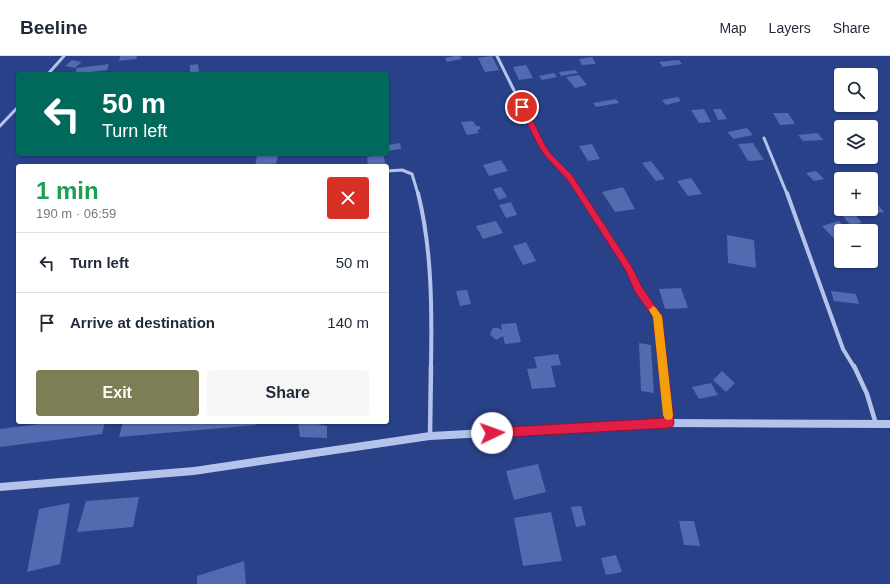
<!DOCTYPE html>
<html lang="en">
<head>
<meta charset="utf-8">
<style>
	:root { --surface:#fff; --page:#f6f6f7; --text:#1f2937; --muted:#747a83; --line:#e0e1e3; --accent:#7d7d56 }
	body { margin:0; font-family:Arial,sans-serif; background:var(--page); color:var(--text); height:100vh; display:flex; flex-direction:column; font-size:15px; white-space:nowrap }
	* { box-sizing:border-box; margin:0 }
	p { font-size:13px; color:var(--muted) }
	.icon { flex:none; width:22px; height:22px; fill:none; stroke:currentColor; stroke-width:2; stroke-linecap:round; stroke-linejoin:round }
	.map { position:relative; flex:1; overflow:hidden }
	.sheet { position:absolute; left:16px; top:108px; width:373px; height:260px; display:flex; flex-direction:column; background:var(--surface); border-radius:4px; box-shadow:0 1px 3px #0004 }
	.sheet>* { flex:none }
	.hud { position:absolute; left:16px; top:16px; width:373px; height:84px; border-radius:4px; box-shadow:0 1px 3px #0004; background:#00695c; color:#fff; overflow:hidden }
	.tools { position:absolute; left:834px; top:12px; display:grid; gap:8px }
	.tools a { display:grid; place-items:center; width:44px; height:44px; border-radius:4px; background:var(--surface); box-shadow:0 1px 3px #0004; font-size:20px }
	.pin { position:absolute; display:grid; place-items:center; width:34px; height:34px; color:#fff; margin:-17px; border:2px solid #fff; border-radius:50%; box-shadow:0 1px 4px #0007 }
	.me { position:absolute; width:44px; margin:-22px; rotate:87deg; stroke-linejoin:round; filter:drop-shadow(0 0 3px #0008) }
	.turn { display:flex; align-items:center; gap:14px; height:84px; padding:0 20px; font-size:18px }
	.turn .icon { width:52px; height:52px; stroke-width:2.5 }
	.turn b { display:block; font-size:28px; line-height:34px }
	.round { display:grid; place-items:center; flex:none; width:42px; height:42px; border-radius:4px; background:var(--page) }
	.overview { display:flex; align-items:center; justify-content:space-between; height:68px; padding:0 20px }
	h1 { font-size:24px; font-weight:800; line-height:30px; color:#1e9e55 }
	.action { display:flex; gap:8px; margin-top:auto; padding:8px 20px }
	.action a { flex:1; height:46px; border-radius:4px; background:var(--accent); color:#fff; font-size:16px; font-weight:800; line-height:46px; text-align:center }
	.action a+a { background:var(--page); color:var(--text) }
	ul { padding:0; list-style:none }
	li { display:flex; align-items:center; gap:12px; height:60px; padding:0 20px; border-top:1px solid var(--line) }
	li div { flex:1 }
	li b { display:block; font-size:15px }
	li em { font-style:normal }
	header { display:flex; align-items:center; gap:24px; box-sizing:border-box; height:56px; padding:0 20px; background:var(--surface); border-bottom:1px solid var(--line) }
	header strong { font-size:19px }
	nav { display:flex; gap:22px; margin-inline-start:auto; font-size:14px }
	.map>svg:first-child { display:block }
	.building { fill:#516ab0 }
	.lines { fill:none; stroke-linecap:round; stroke-linejoin:round }
	.minor-far2 { stroke:#b4c3e9; stroke-width:3 }
	.minor-far1 { stroke:#b4c3e9; stroke-width:4 }
	.minor { stroke:#b4c3e9; stroke-width:4.5 }
	.tertiary { fill:#b4c3e9; fill-rule:evenodd }
	.route { fill:#e11d48; stroke:#92132f }
	.slow { fill:#f59e0b }
</style>
</head>
<body>
<header>
<strong>Beeline</strong>
<nav><a>Map</a><a>Layers</a><a>Share</a></nav>
</header>
<div class="map">
<svg width="890" height="528" viewBox="0 0 890 528">
	<rect width="100%" height="100%" fill="#284188"/>
	<path class="building" d="M 120,0 L 137,0 L 136,3 L 119,5 Z
		M 455,0 L 460,0 L 462,3 L 447,6 L 445,2 Z
		M 492,0 L 499,14 L 485,16 L 478,2 Z
		M 592,1 L 596,8 L 582,9 L 579,3 Z
		M 72,4 L 82,6 L 75,12 L 65,10 Z
		M 679,4 L 682,8 L 663,11 L 659,6 Z
		M 109,8 L 107,14 L 75,18 L 77,12 Z
		M 198,8 L 199,16 L 190,18 L 190,9 Z
		M 526,9 L 533,22 L 519,24 L 513,11 Z
		M 575,14 L 578,17 L 561,20 L 559,16 Z
		M 554,17 L 557,21 L 542,24 L 539,20 Z
		M 579,19 L 587,29 L 575,32 L 566,21 Z
		M 678,41 L 681,45 L 666,49 L 662,44 Z
		M 616,43 L 619,47 L 596,51 L 593,47 Z
		M 704,53 L 711,66 L 699,67 L 691,54 Z
		M 713,53 L 721,53 L 727,63 L 718,64 Z
		M 773,57 L 788,57 L 795,68 L 780,69 Z
		M 473,65 L 476,70 L 479,70 L 481,73 L 477,74 L 479,77 L 467,79 L 461,66 Z
		M 747,72 L 753,79 L 734,83 L 727,76 Z
		M 818,77 L 823,84 L 803,85 L 798,79 Z
		M 400,87 L 401,93 L 387,95 L 387,89 Z
		M 753,87 L 764,104 L 748,105 L 738,88 Z
		M 592,88 L 600,103 L 588,105 L 579,90 Z
		M 383,98 L 386,110 L 368,110 L 367,101 Z
		M 257,100 L 278,100 L 276,108 L 255,109 Z
		M 501,104 L 508,115 L 489,120 L 483,109 Z
		M 651,105 L 665,123 L 656,125 L 642,107 Z
		M 816,115 L 824,123 L 814,125 L 806,117 Z
		M 691,122 L 702,138 L 688,140 L 677,125 Z
		M 501,131 L 507,141 L 499,144 L 493,133 Z
		M 623,131 L 635,153 L 615,156 L 602,136 Z
		M 872,142 L 884,156 L 872,157 L 868,153 L 871,153 L 871,143 Z
		M 511,146 L 517,159 L 506,162 L 499,149 Z
		M 851,154 L 862,167 L 850,169 L 839,155 Z
		M 496,165 L 503,177 L 483,183 L 476,170 Z
		M 839,165 L 848,175 L 841,175 L 841,190 L 822,170 Z
		M 727,179 L 754,184 L 756,212 L 728,207 Z
		M 526,186 L 536,205 L 523,209 L 513,190 Z
		M 681,232 L 688,252 L 665,253 L 659,233 Z
		M 467,234 L 471,248 L 460,250 L 456,235 Z
		M 831,235 L 856,238 L 859,248 L 834,245 Z
		M 516,267 L 521,286 L 505,288 L 503,280 L 496,284 L 490,278 L 491,275 L 493,272 L 498,272 L 502,274 L 501,268 Z
		M 639,287 L 651,289 L 654,337 L 641,335 Z
		M 558,298 L 561,309 L 551,310 L 556,331 L 532,333 L 527,313 L 537,312 L 534,301 Z
		M 722,315 L 735,327 L 726,336 L 713,324 Z
		M 711,327 L 718,339 L 699,343 L 692,331 Z
		M 56,366 L 105,366 L 102,378 L 0,391 L 0,373 Z
		M 123,366 L 257,366 L 256,369 L 119,381 Z
		M 298,366 L 317,366 L 317,368 L 327,370 L 327,382 L 300,381 Z
		M 538,408 L 546,436 L 514,444 L 506,415 Z
		M 139,441 L 133,471 L 77,476 L 86,445 Z
		M 70,447 L 60,508 L 27,516 L 39,453 Z
		M 581,450 L 586,469 L 576,471 L 571,451 Z
		M 551,456 L 562,505 L 523,510 L 514,462 Z
		M 679,465 L 694,465 L 700,490 L 684,489 Z
		M 616,499 L 622,516 L 606,519 L 601,502 Z
		M 244,505 L 246,528 L 197,528 L 197,520 Z"/>
	<g class="lines">
		<path class="minor-far2" d="M 497,0 L 541,89 C 554,106 568,120 580,138
			M 48,18 L 64,0
			M 0,70 L 18,51
			M 764,82 L 787,138
			M 387,115 L 402,114 L 412,118 L 418,138"/>
		<path class="minor-far1" d="M 418,137 C 432,193 432,253 431,311
			M 579,137 L 629,214 L 638,233 L 657,260 L 663,311
			M 787,137 L 843,293 L 854,311"/>
		<path class="minor" d="M 663,310 L 669,367
			M 854,310 L 867,338 L 876,368
			M 430,380 L 431,310"/>
		<path class="tertiary" d="M 669,363 L 890,364 L 890,372 L 669,371 L 430,384 L 194,419 L 0,435 L 0,427 L 194,411 L 430,376 Z"/>
	</g>
	<path class="route" d="M 520,49 L 526,51 L 545,89 L 551,98 L 572,119 L 632,211 L 642,231 L 662,260 L 674,367 L 673,370 L 669,372 L 492,382 L 488,380 L 487,377 L 488,373 L 492,372 L 664,362 L 653,261 L 635,236 L 626,215 L 567,123 L 546,101 L 539,91 L 519,51 Z"/>
	<path class="slow" d="M 653,250 L 656,252 L 662,260 L 673,359 L 672,363 L 668,364 L 665,363 L 663,359 L 653,261 L 649,254 Z"/>
</svg>
<div class="tools">
<a><svg class="icon" aria-label="search" viewBox="0 0 24 24"><circle cx="10" cy="10" r="6"/><path d="M15 15l6 6"/></svg></a>
<a><svg class="icon" aria-label="layers" viewBox="0 0 24 24"><path d="M12 4l9 5-9 5-9-5zM3 14l9 5 9-5"/></svg></a>
<a>+</a>
<a>−</a>
</div>
<div class="pin" style="left:522px;top:51px;background:#d93025"><svg class="icon" aria-label="arrive" viewBox="0 0 24 24"><path d="M6 21V4h12l-3 4 3 4H6"/></svg></div>
<svg class="me" style="left:492px;top:377px" viewBox="-20 -20 40 40"><circle r="19" fill="#fff"/><path d="M0-13L10 11 0 6-10 11z" fill="#e11d48"/></svg>
<div class="hud">
<div class="turn"><svg class="icon" aria-label="left" viewBox="0 0 24 24"><path d="M17 20v-9H6M10 6l-5 5 5 5"/></svg><div><b>50 m</b>Turn left</div></div>
</div>
<section class="sheet">
<div class="overview"><div><h1>1 min</h1><p>190 m · 06:59</p></div><a class="round" style="background:#d93025;color:#fff"><svg class="icon" aria-label="close" viewBox="0 0 24 24"><path d="M6 6l12 12M18 6L6 18"/></svg></a></div>
<ul>
<li><svg class="icon" aria-label="left" viewBox="0 0 24 24"><path d="M17 20v-9H6M10 6l-5 5 5 5"/></svg><div><b>Turn left</b></div><em>50 m</em></li>
<li><svg class="icon" aria-label="arrive" viewBox="0 0 24 24"><path d="M6 21V4h12l-3 4 3 4H6"/></svg><div><b>Arrive at destination</b></div><em>140 m</em></li>
</ul>
<div class="action"><a>Exit</a><a>Share</a></div>
</section>
</div>
</body>
</html>
